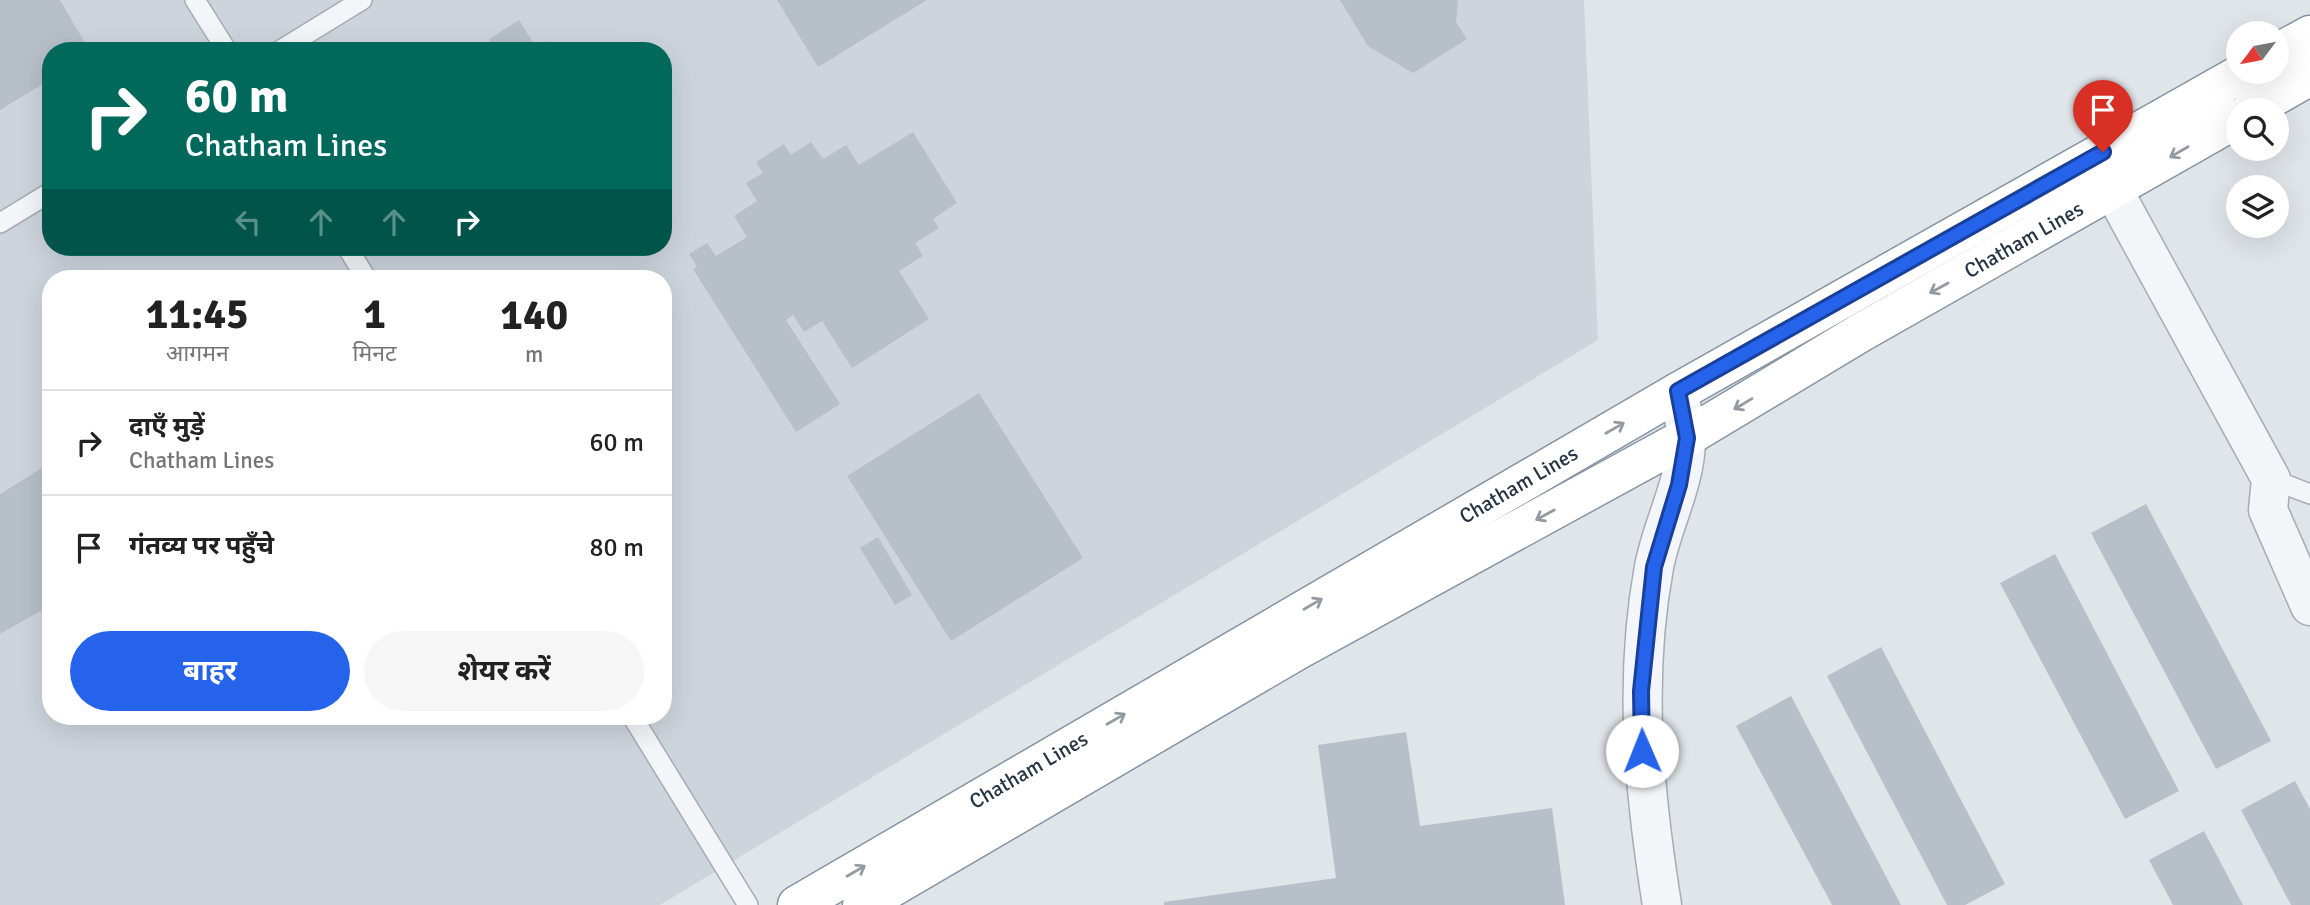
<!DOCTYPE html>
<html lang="hi">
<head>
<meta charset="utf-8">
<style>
	:root { --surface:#fff; --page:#f6f6f6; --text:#222; --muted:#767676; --line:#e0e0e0; --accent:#2563eb }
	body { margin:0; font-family:Signika,"Noto Sans Devanagari",sans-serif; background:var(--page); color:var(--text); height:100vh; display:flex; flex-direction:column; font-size:26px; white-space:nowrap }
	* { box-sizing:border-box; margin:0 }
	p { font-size:23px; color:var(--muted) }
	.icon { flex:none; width:38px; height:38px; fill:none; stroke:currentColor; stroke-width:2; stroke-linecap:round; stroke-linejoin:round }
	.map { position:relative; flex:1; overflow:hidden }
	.drawer { position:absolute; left:42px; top:270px; width:630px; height:455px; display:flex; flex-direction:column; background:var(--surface); border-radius:28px; box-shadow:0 7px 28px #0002 }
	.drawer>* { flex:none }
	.hud { position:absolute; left:42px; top:42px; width:630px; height:214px; border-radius:28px; box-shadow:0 7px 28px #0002; background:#00695c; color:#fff; overflow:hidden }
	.needle { width:46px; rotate:238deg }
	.fabs { position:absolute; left:2226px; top:21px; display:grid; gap:14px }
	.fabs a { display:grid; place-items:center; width:63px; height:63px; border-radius:50%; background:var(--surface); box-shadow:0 7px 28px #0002; font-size:35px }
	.pin { position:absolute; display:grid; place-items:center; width:60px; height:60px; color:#fff; margin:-72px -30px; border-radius:50% 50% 50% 0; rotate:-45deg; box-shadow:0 0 7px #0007 }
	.pin .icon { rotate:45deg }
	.me { position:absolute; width:77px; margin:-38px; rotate:359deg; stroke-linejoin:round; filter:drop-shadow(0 0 5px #0008) }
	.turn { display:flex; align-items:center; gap:24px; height:147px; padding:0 28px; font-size:32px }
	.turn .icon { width:91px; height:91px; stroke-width:2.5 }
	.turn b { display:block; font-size:49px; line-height:60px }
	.lanes { display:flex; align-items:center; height:66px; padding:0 28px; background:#0003; justify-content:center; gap:35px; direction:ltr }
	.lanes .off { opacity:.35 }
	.eta { display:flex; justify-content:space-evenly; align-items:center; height:119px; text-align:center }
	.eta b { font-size:42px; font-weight:700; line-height:49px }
	.primary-button { display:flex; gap:14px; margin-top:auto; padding:14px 28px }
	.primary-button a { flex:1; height:80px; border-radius:42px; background:var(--accent); color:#fff; font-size:28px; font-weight:700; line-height:80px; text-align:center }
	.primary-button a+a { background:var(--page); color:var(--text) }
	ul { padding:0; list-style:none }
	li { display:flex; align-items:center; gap:21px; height:105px; padding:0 28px; border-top:2px solid var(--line) }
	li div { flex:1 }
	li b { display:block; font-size:26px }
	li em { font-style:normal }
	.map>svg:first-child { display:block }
	.built { fill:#ced4dc; fill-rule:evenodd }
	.building { fill:#b7bfc8 }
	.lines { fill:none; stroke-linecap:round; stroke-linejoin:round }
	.service-casing { stroke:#a5acb5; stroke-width:22 }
	.minor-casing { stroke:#a5acb5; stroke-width:41 }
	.tertiary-casing { stroke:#a5acb5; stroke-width:41 }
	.trunk-casing { stroke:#8694a2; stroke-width:41 }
	.service { stroke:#f3f5f8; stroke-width:19 }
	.minor { stroke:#f3f5f8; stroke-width:38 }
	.tertiary { stroke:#f3f5f8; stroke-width:38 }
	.trunk { stroke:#fff; stroke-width:38 }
	.oneway { stroke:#939aa1 }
	.route-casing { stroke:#184099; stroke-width:18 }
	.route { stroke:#2563eb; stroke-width:12 }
	.labels { text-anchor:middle; stroke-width:5; stroke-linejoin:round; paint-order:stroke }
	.street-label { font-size:21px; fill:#273443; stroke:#f0f4f7 }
</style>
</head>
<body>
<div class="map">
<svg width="2310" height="905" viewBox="0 0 2310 905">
	<rect width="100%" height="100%" fill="#e0e5ea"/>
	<path class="built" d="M 0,0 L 1584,0 L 1598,340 L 660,905 L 0,905 ZM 51,51 L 663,51 L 663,247 L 51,247 ZM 51,278 L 663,278 L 663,716 L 51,716 Z"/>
	<path class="building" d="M 0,0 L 60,0 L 85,43 L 73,51 L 51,51 L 51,79 L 0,110 Z
		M 777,0 L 927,0 L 818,67 Z
		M 1340,0 L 1458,0 L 1456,22 L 1467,39 L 1413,73 L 1368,46 Z
		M 519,20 L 537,49 L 550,41 L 556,51 L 496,51 L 489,39 Z
		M 913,132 L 957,203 L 933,219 L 939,228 L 915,243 L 923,256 L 899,271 L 929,319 L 852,368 L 822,321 L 804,332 L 793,315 L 786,320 L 840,404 L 796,432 L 693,269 L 697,267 L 689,254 L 707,243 L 716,256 L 747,237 L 734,216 L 757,201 L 746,183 L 763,173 L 756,162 L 784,144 L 791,155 L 811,142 L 823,159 L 846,145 L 859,165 Z
		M 979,393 L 1083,558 L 951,641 L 847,476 Z
		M 47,465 L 51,470 L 51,605 L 0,634 L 0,494 Z
		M 2146,504 L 2271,741 L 2216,769 L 2091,533 Z
		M 878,537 L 912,595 L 895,605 L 860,548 Z
		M 2055,554 L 2179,791 L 2125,819 L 2000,583 Z
		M 1881,647 L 2005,884 L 1965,905 L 1947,905 L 1827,676 Z
		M 1791,696 L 1901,905 L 1832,905 L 1736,726 Z
		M 1406,732 L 1420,826 L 1552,808 L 1565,905 L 1164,905 L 1164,902 L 1336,878 L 1318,745 Z
		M 2295,781 L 2310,809 L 2310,905 L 2291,905 L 2241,810 Z
		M 2204,831 L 2243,905 L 2173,905 L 2149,860 Z"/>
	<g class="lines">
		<defs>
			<path id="service" d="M 195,0 L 227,51
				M 279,51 L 362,0
				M 0,223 L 51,192
				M 347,247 L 366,278
				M 2271,479 L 2310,494
				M 632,716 L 748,905"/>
			<path id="minor" d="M 2113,190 L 2271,479 L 2268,510 L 2310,606"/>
			<path id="tertiary" d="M 1662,905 C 1644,792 1633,681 1654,567 C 1662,524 1686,483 1686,439 C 1687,424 1681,406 1678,392"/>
			<g id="trunk">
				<path d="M 2277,53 L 2310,35"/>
				<path d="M 2251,110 L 2310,76"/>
				<path id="s1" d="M 797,905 L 1678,392 L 2244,72"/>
				<path id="s2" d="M 862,905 L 1298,650 L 1687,437 L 1860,333 L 2238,118"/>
			</g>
		</defs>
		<use href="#service" class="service-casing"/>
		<use href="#minor" class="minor-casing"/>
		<use href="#tertiary" class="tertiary-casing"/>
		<use href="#trunk" class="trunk-casing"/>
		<use href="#service" class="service"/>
		<use href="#minor" class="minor"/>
		<use href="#tertiary" class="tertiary"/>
		<use href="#trunk" class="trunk"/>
	</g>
	<defs><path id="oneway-shaft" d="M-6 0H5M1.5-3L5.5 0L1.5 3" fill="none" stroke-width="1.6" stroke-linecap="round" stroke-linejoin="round" transform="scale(1.75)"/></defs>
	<g class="oneway">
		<use href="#oneway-shaft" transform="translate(2179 152) rotate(150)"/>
		<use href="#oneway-shaft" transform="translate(1939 288) rotate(151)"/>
		<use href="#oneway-shaft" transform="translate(1743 404) rotate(149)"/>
		<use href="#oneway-shaft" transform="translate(1615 428) rotate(-30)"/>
		<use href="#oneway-shaft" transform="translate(1545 515) rotate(151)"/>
		<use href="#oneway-shaft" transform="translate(1313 604) rotate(-30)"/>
		<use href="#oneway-shaft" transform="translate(1116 719) rotate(-30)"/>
		<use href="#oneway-shaft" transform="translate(856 871) rotate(-30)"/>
	</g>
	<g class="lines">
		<defs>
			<path id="route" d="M 1642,751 L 1641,691 L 1654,567 L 1679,485 L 1687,438 L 1678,391 L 2103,152"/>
		</defs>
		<use href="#route" class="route-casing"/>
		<use href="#route" class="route"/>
	</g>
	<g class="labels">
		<g class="street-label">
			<text dy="7" stroke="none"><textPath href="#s2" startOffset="1339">Chatham Lines</textPath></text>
			<text dy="7" stroke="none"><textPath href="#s1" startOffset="835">Chatham Lines</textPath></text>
			<text dy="7" stroke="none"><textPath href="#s1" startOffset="268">Chatham Lines</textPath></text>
		</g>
	</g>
</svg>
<div class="fabs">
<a><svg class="needle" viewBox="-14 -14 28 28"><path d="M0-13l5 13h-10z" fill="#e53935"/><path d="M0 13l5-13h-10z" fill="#767676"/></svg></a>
<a><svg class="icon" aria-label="search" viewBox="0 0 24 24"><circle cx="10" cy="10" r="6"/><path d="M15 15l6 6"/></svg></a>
<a><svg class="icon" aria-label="layers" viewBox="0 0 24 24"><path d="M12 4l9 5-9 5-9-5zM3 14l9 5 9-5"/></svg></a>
</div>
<div class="pin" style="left:2103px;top:152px;background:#d93025"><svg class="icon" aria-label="arrive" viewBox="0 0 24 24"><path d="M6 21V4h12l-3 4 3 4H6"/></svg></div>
<svg class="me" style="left:1642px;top:751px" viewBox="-20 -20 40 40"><circle r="19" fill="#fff"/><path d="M0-13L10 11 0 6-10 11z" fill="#2563eb"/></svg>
<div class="hud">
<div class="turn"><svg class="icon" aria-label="right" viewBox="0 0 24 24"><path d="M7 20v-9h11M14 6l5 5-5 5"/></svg><div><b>60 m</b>Chatham Lines</div></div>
<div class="lanes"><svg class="icon off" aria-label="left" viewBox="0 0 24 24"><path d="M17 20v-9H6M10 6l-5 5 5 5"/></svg><svg class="icon off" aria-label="ahead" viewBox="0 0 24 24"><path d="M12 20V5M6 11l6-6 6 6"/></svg><svg class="icon off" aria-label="ahead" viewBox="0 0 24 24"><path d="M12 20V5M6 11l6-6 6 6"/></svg><svg class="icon" aria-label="right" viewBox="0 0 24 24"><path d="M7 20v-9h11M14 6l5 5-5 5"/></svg></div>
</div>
<section class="drawer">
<div class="eta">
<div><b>11:45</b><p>आगमन</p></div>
<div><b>1</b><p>मिनट</p></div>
<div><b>140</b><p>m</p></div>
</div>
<ul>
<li><svg class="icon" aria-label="right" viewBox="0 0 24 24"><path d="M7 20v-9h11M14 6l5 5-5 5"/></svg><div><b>दाएँ मुड़ें</b><p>Chatham Lines</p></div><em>60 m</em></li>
<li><svg class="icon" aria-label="arrive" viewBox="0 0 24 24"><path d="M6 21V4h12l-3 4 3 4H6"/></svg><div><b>गंतव्य पर पहुँचे</b></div><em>80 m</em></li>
</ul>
<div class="primary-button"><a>बाहर</a><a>शेयर करें</a></div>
</section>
</div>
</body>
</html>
